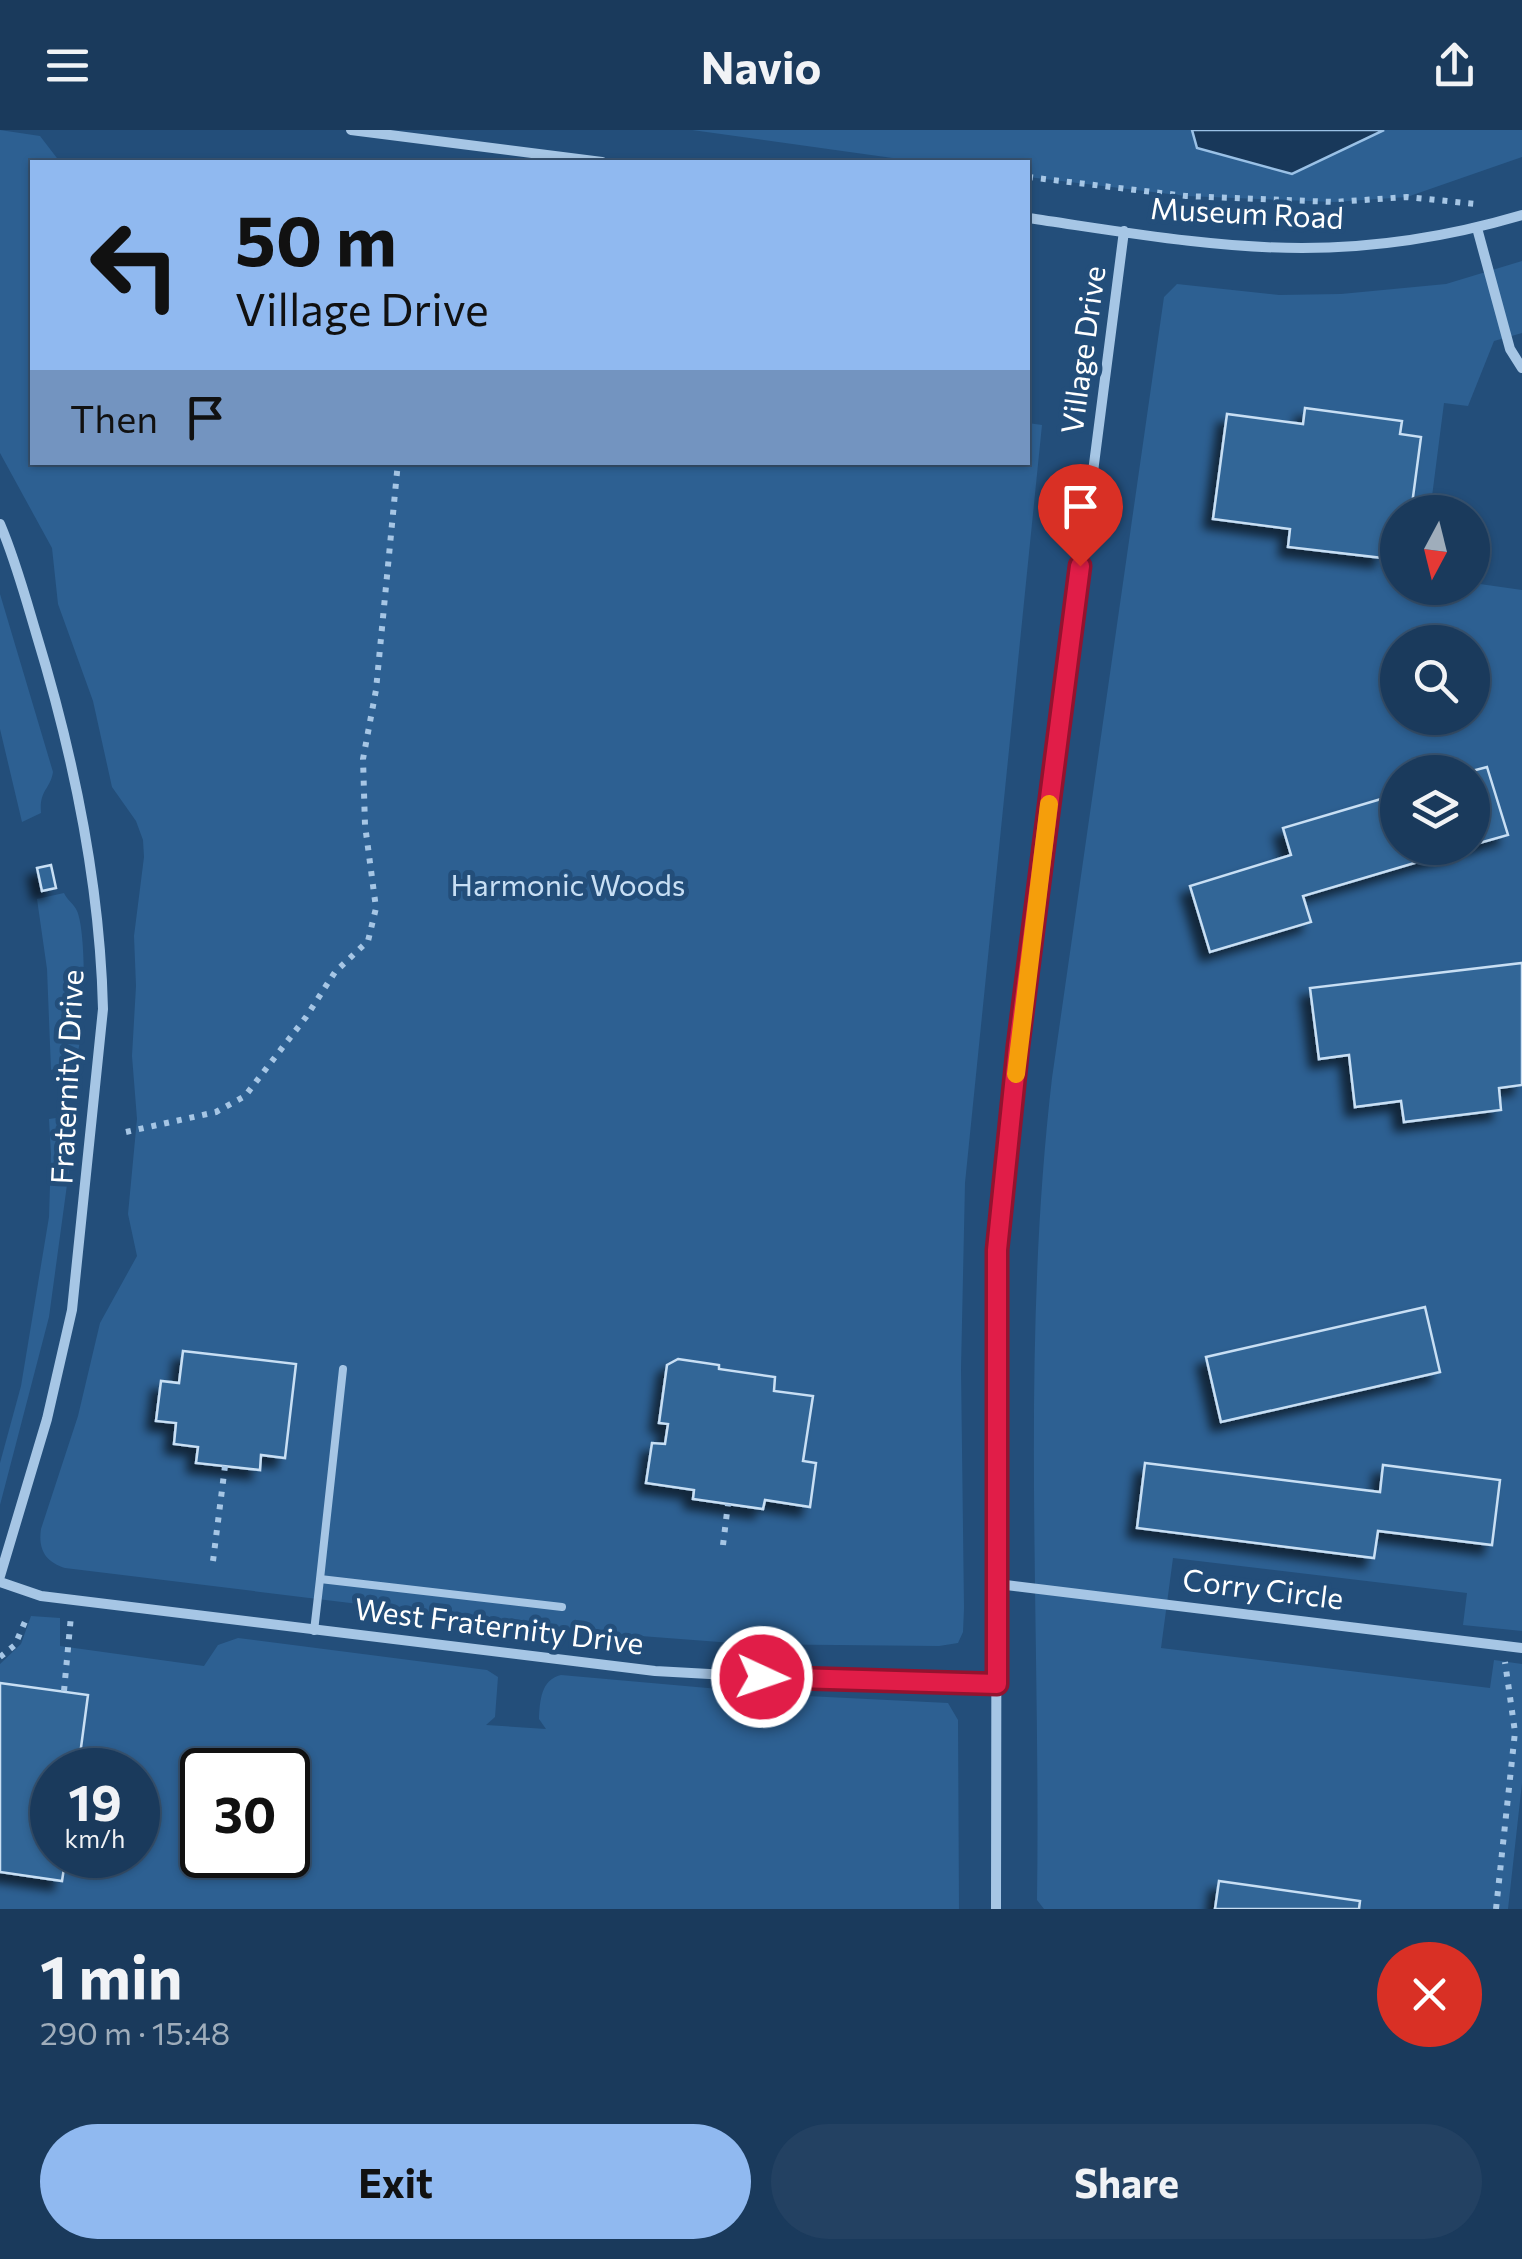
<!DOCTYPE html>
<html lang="en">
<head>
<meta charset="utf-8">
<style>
	:root { --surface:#1a3a5c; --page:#234162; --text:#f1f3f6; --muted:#9fadbb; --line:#385472; --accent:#90b9f0 }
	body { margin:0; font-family:Commissioner,sans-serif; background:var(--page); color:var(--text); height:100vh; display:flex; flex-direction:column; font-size:38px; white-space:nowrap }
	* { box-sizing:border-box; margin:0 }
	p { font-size:32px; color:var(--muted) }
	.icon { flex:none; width:55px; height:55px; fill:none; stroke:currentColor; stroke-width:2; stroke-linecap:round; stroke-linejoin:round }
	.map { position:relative; height:1779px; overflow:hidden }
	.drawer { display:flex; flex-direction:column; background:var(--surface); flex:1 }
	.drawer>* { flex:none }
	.top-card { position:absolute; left:30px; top:30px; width:1000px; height:305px; border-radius:0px; box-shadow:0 2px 8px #0004,0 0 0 2px var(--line); background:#90b9f0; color:#111; overflow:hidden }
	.needle { width:65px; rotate:187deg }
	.fabs { position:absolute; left:1380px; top:365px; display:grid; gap:20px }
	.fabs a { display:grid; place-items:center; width:110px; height:110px; border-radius:50%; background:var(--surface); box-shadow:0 2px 8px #0004,0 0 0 2px var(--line); font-size:50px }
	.speed { position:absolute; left:30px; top:1618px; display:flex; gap:20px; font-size:50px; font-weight:700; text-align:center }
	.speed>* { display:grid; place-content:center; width:130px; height:130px; border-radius:50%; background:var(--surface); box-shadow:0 2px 8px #0004,0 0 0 2px var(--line); line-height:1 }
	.speed small { font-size:25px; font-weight:400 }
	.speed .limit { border:5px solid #111; border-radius:15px; background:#fff; color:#111 }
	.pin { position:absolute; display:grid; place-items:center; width:85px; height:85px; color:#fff; margin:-102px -42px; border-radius:50% 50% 50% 0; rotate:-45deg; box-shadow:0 0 10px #0007 }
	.pin .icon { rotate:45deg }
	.me { position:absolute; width:110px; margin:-55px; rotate:93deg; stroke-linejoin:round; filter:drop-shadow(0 0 8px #0008) }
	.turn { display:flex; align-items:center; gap:35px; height:210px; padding:0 40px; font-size:45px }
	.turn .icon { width:130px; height:130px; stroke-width:2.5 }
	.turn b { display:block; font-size:70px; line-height:85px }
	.then { display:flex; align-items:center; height:95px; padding:0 40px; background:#0003; gap:20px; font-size:38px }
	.round { display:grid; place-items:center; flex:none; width:105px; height:105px; border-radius:52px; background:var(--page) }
	.head { display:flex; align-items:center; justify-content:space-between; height:170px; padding:0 40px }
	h1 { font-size:60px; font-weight:700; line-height:75px }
	.cta { display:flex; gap:20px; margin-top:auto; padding:20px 40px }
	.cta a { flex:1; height:115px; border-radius:60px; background:var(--accent); color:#111; font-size:40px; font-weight:700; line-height:115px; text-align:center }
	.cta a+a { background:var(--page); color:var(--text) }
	header { display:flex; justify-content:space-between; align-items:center; height:130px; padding:0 40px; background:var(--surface); font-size:45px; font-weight:700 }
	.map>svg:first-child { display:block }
	.green { fill:#2d6092; fill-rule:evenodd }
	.water { fill:#18385a; stroke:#9ac1e6; stroke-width:2.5 }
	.building { fill:#336697; stroke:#c8dff4; stroke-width:2.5; filter:url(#shadow) }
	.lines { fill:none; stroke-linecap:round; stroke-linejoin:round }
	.path { stroke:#a6c6e5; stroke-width:6; stroke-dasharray:5 8; stroke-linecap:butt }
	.service { stroke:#a6c6e5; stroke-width:8 }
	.minor { stroke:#a6c6e5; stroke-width:10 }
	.route-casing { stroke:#92132f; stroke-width:25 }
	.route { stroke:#e11d48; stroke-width:18 }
	.slow { stroke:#f59e0b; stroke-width:18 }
	.labels { text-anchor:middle; stroke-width:10; stroke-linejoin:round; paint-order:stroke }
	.street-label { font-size:30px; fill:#fff; stroke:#234e7a }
	.park-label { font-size:30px; fill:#c8dff4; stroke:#234e7a }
</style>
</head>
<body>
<header><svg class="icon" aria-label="menu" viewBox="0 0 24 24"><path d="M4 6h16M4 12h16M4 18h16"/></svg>Navio<svg class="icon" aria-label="share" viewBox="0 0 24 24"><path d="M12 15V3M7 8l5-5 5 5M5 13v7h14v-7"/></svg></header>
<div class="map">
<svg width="1522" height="1779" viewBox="0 0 1522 1779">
	<defs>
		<filter id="shadow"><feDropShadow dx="-9" dy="9" stdDeviation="5" flood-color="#0009"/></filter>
	</defs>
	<rect width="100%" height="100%" fill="#234e7a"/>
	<path class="green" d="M 0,0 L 40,6 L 60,32 L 32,32 L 32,332 L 1028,332 L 1028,293 L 1042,295 L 965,1053 L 961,1239 L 964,1478 L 963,1502 L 958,1513 L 939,1516 L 746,1514 L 588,1502 L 65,1438 C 45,1432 38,1419 41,1399 L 78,1286 L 100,1193 L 137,1126 L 128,1084 L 137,989 L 132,926 L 136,856 L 134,806 L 144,727 L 143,710 L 136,691 L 112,657 L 93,571 L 58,474 L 52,418 L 0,323 Z
		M 692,0 L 1522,0 L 1522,27 L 1407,67 L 1334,72 L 1186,66 L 1028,47 L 1028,32 L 921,32 Z
		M 1522,131 L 1522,203 L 1494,211 L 1468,276 L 1444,273 L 1430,382 L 1411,382 L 1421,308 L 1400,304 L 1401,291 L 1306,278 L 1303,294 L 1227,285 L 1214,388 L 1290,399 L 1289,417 L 1383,428 L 1385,411 L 1397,413 L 1398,458 L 1472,458 L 1473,453 L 1522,460 L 1522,833 L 1310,859 L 1319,928 L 1349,925 L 1356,976 L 1401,971 L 1404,992 L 1501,980 L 1499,958 L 1522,955 L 1522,1501 L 1463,1495 L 1467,1463 L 1173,1428 L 1161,1518 L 1490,1558 L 1494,1530 L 1522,1534 L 1522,1653 L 1508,1779 L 1044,1779 L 1037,1770 C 1041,1496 1020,1221 1052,948 L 1164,167 L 1177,154 L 1279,165 L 1341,164 L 1446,154 ZM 1398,512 L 1472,512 L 1472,588 L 1398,588 ZM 1487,637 L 1507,705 L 1303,766 L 1311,792 L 1210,822 L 1190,756 L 1291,725 L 1283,698 L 1397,664 L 1398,642 L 1468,642 ZM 1425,1177 L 1440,1242 L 1221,1291 L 1207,1227 ZM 1145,1333 L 1380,1362 L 1384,1335 L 1500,1350 L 1492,1415 L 1378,1401 L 1374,1428 L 1137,1399 Z
		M 0,464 L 53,642 C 50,660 39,660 41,683 L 22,692 L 0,599 Z
		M 64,763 C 67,770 74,774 77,781 C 87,803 86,909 75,930 L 51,940 L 47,839 L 37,769 Z
		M 56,988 L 71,1004 L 72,1018 L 49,1187 L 0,1375 L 0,1333 L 21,1256 L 49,1087 L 51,1024 L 49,989 Z
		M 31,1486 L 60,1488 L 60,1516 L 204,1536 L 218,1515 L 238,1508 L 487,1540 L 498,1547 L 495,1587 L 486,1595 L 546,1599 L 539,1589 C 540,1570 541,1550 561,1545 L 787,1565 L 948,1573 L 958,1590 L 959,1779 L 0,1779 L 0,1534 L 21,1514 ZM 52,1640 L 138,1640 L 138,1725 L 52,1725 ZM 202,1640 L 288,1640 L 288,1725 L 202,1725 Z"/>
	<path class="water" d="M 1192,0 L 1384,0 L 1292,44 L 1197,18 Z"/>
	<path class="building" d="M 1305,278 L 1402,291 L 1400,304 L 1421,307 L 1411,382 L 1398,382 L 1398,413 L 1385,411 L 1383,428 L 1288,417 L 1290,399 L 1213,389 L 1227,284 L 1303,294 Z
		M 1487,637 L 1508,705 L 1472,715 L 1472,642 L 1468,642 Z
		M 1398,664 L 1398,718 L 1465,718 L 1303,766 L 1311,792 L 1210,822 L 1190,756 L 1291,725 L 1283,698 Z
		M 51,735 L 56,758 L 42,761 L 37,738 Z
		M 1522,833 L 1522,955 L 1499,958 L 1501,980 L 1404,992 L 1401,971 L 1355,977 L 1349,925 L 1319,929 L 1310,858 Z
		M 1425,1177 L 1440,1242 L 1221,1292 L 1206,1227 Z
		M 183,1221 L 296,1234 L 285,1328 L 261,1325 L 260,1340 L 196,1333 L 198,1317 L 174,1314 L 176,1293 L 156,1291 L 161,1251 L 179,1253 Z
		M 678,1229 L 719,1235 L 719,1239 L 775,1247 L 774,1261 L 813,1266 L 803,1331 L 816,1333 L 810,1377 L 765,1370 L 763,1379 L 693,1369 L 694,1360 L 646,1353 L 652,1313 L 665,1314 L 668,1294 L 659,1293 L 667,1235 Z
		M 1145,1333 L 1380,1362 L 1383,1335 L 1500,1350 L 1492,1415 L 1378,1401 L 1374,1428 L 1137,1398 Z
		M 0,1553 L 88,1565 L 78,1640 L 52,1640 L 52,1725 L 66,1725 L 62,1751 L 0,1742 Z
		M 1219,1751 L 1360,1771 L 1359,1779 L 1215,1779 Z"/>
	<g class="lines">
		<path class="path" d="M 1028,47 L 1186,66 L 1334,72 L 1407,67 L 1476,74
			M 126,1002 L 216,982 L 245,966 L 306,887 L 335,842 L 368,811 L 376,778 L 365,695 L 363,629 L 376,560 L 398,332
			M 723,1415 L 728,1374
			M 213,1431 L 225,1336
			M 0,1527 L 15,1515 L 27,1487
			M 64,1561 L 71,1486
			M 1496,1779 L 1515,1602 L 1505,1532"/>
		<path class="service" d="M 320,1449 L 343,1239
			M 314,1501 L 320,1449 L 562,1477"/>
		<path class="minor" d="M 351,0 L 602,32
			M 1028,88 C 1118,101 1211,118 1302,118 C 1377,118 1451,106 1522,85
			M 1477,98 L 1510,219 L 1522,238
			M 0,394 C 15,429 25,466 36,503 C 73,624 100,752 103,879 L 72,1180 L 47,1289 L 0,1446
			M 0,1452 L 41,1466 L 655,1541 L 834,1551 L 997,1554
			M 998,1454 L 1522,1518
			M 996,1779 L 997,1120 L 1019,917 L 1124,101"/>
	</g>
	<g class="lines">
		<defs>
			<path id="route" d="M 762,1547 L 997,1554 L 997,1120 L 1018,916 L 1080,436"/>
		</defs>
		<use href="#route" class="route-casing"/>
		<use href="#route" class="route"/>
		<path class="slow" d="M 1016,944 L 1049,674"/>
	</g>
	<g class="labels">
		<g class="street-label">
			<text transform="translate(1247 84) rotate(3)" y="10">Museum Road</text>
			<text transform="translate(1084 220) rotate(-82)" y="10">Village Drive</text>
			<text transform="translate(68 947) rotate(-87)" y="10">Fraternity Drive</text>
			<text transform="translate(1263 1460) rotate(7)" y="10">Corry Circle</text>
			<text transform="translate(499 1497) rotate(7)" y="10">West Fraternity Drive</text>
		</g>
		<g class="park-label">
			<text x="568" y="766">Harmonic Woods</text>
		</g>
	</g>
</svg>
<div class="fabs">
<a><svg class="needle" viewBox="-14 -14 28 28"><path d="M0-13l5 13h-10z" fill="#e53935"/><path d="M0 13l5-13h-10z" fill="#9fadbb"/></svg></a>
<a><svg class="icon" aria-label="search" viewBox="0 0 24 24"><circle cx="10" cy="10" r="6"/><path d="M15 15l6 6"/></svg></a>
<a><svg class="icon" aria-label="layers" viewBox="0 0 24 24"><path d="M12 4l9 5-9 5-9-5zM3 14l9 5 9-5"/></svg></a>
</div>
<div class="speed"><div>19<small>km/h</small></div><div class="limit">30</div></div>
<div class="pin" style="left:1080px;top:436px;background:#d93025"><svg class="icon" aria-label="arrive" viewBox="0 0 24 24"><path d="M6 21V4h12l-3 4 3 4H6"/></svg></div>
<svg class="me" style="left:762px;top:1547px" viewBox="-20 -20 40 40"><circle r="17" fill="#e11d48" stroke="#fff" stroke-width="3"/><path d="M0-11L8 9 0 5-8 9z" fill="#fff"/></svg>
<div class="top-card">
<div class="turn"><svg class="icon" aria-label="left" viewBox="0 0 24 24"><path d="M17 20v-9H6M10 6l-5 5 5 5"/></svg><div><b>50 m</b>Village Drive</div></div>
<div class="then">Then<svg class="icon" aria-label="arrive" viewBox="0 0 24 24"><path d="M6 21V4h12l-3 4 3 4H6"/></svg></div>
</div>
</div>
<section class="drawer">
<div class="head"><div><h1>1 min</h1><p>290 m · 15:48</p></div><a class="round" style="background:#d93025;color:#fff"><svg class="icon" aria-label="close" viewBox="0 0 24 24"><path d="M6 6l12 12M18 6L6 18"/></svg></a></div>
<div class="cta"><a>Exit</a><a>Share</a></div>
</section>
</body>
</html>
